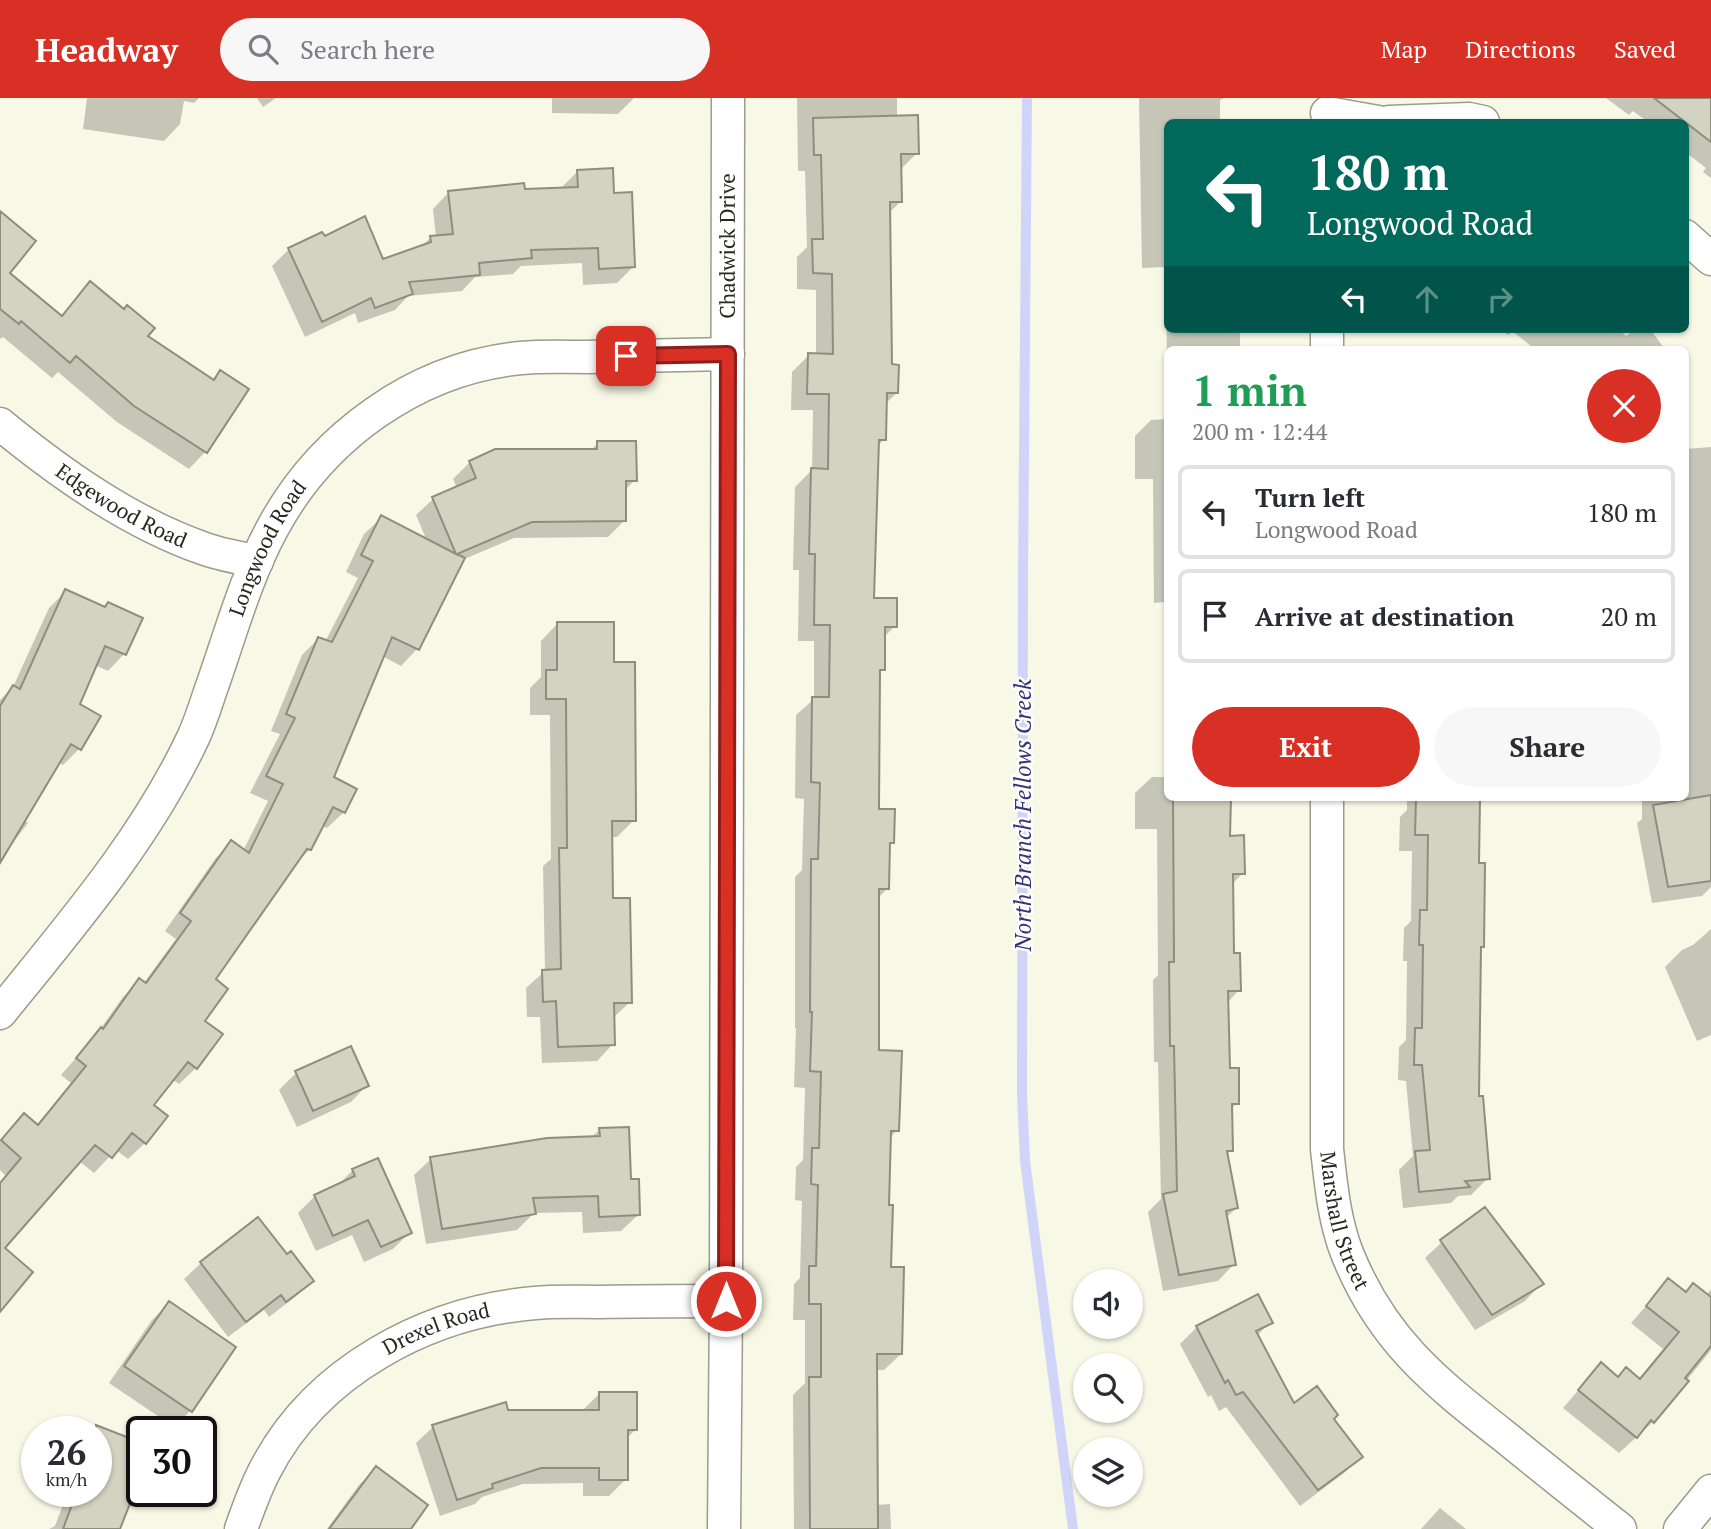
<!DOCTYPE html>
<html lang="en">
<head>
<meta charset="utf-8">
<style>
	:root { --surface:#fff; --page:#f7f7f7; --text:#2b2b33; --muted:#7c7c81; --line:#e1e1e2; --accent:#d93025 }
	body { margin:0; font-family:"PT Serif",serif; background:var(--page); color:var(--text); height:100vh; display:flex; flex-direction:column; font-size:26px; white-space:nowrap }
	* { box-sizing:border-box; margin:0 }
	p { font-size:23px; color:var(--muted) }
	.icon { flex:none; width:38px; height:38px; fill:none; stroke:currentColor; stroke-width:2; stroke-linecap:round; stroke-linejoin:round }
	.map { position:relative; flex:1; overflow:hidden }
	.panel { position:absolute; left:1164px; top:248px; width:525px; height:455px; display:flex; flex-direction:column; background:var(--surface); border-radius:10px; box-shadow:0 2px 5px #0004 }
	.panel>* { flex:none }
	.hud { position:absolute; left:1164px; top:21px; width:525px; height:214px; border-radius:10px; box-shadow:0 2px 5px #0004; background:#00695c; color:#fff; overflow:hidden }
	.fabs { position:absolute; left:1073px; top:1171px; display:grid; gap:14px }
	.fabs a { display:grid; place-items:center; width:70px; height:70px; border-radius:50%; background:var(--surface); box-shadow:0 2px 5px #0004; font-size:35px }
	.speed { position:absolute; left:21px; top:1318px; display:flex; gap:14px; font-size:35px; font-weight:700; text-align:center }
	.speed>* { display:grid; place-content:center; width:91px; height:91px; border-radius:50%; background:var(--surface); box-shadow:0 2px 5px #0004; line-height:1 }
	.speed small { font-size:18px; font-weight:400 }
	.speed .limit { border:4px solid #111; border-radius:10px; background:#fff; color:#111 }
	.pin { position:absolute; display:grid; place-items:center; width:60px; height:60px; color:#fff; margin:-30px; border-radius:14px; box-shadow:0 4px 10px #0006 }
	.me { position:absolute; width:77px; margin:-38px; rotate:0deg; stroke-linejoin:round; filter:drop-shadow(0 0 5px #0008) }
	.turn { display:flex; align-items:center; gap:24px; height:147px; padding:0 28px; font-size:32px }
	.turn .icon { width:91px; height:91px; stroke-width:2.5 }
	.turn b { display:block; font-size:49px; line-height:60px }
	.lanes { display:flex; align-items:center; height:66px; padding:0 28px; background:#0003; justify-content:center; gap:35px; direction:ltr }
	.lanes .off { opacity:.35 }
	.round { display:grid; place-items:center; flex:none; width:74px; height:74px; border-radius:37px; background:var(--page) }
	.head { display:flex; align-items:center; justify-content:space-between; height:119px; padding:0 28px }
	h1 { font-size:42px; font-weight:800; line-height:52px; color:#1e9e55 }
	.primary-button { display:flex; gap:14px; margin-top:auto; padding:14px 28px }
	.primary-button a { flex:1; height:80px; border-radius:42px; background:var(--accent); color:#fff; font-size:28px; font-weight:800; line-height:80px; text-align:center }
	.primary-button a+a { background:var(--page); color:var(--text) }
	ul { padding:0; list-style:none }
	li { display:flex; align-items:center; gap:21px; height:94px; margin:0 14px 10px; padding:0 14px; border:4px solid var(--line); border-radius:10px }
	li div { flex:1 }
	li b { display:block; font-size:26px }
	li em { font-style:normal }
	header { display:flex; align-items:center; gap:42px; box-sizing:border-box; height:98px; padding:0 35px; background:var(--accent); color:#fff }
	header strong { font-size:33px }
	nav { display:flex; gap:38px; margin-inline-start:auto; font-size:24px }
	.search { width:490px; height:63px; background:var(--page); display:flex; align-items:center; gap:18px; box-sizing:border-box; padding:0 24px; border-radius:38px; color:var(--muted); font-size:26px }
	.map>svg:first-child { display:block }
	.shadow { fill:#0003 }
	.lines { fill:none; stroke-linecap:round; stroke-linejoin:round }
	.stream { stroke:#d1d4f9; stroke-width:10 }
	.building { fill:#d2d4c1; stroke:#8d8f7e; stroke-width:2 }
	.street-casing { stroke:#9b9c8b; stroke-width:35 }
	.street { stroke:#fff; stroke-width:32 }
	.route-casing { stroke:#8d1f18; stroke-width:18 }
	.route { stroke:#d93025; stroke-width:12 }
	.labels { text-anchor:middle; stroke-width:5; stroke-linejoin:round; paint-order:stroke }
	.street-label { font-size:21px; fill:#282922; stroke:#fff }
	.water-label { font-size:23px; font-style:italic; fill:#373379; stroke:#fff }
</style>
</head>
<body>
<header>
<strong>Headway</strong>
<div class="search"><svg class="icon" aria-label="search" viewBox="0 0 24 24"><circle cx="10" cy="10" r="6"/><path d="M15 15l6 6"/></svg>Search here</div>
<nav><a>Map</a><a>Directions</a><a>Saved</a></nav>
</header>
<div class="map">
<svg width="1711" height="1431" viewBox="0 0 1711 1431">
	<rect width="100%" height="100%" fill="#f7f8e6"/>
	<path class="shadow" d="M 87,0 L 199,0 L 194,5 L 184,3 L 180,26 L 164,43 L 83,31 Z
		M 257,0 L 276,0 L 263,9 Z
		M 552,0 L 634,0 L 618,16 L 552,15 Z
		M 797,0 L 897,0 L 897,19 L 917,55 L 900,72 L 901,103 L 889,115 L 891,268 L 897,295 L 885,306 L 884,341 L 877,349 L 872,501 L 895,528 L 883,540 L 883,571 L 878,576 L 877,712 L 893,744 L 888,749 L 887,791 L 878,800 L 877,954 L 897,1032 L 889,1041 L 887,1109 L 889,1171 L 901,1256 L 884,1272 L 875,1272 L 876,1407 L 890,1406 L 891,1431 L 794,1431 L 793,1297 L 805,1285 L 805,1222 L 793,1222 L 794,1186 L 800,1180 L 802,1103 L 795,1102 L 796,1069 L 803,1062 L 805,990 L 794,989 L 796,930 L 795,930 L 795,779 L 802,772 L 804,701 L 795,700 L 796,617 L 814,601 L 814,543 L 798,543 L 799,472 L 793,472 L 795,389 L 812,372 L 813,312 L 791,312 L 792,274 L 809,257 L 816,257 L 816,192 L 797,191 L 797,159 L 807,149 L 805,73 L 798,73 Z
		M 1139,0 L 1225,0 L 1220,2 L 1220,24 L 1167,24 L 1167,231 L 1240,231 L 1240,252 L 1167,252 L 1167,276 L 1166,169 L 1142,170 Z
		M 1606,0 L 1711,0 L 1711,80 L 1703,74 L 1706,70 L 1685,54 L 1685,24 L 1648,24 L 1633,13 L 1629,17 Z
		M 578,73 L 613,96 L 634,168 L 617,185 L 583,187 L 582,165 L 521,168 L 513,176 L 475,179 L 462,193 L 408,198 L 395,212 L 358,225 L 355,215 L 305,239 L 272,168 L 289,151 L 324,141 L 382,163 L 420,150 L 431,139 L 436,139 L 433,111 L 449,94 L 561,90 Z
		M 0,116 L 7,176 L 60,219 L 90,186 L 145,239 L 212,282 L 220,274 L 246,292 L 205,354 L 189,371 L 117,324 L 58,274 L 52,280 L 3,239 L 0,241 Z
		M 1501,231 L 1618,231 L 1626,238 L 1636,231 L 1650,231 L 1664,250 L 1536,252 L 1512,233 L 1508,237 Z
		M 1167,321 L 1167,617 L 1165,617 L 1164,504 L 1154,505 L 1153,381 L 1135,381 L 1135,338 L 1151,322 Z
		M 598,345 L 635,382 L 624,393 L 625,422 L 608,439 L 514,440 L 462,462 L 417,551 L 401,568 L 382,558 L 332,680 L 344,714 L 327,730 L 321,728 L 310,751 L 293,768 L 213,882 L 203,923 L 196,970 L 179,986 L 172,981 L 151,1007 L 145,1045 L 128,1061 L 116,1052 L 94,1075 L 79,1063 L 3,1151 L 0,1209 L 0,1085 L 6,1078 L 0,1072 L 0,1043 L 24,1018 L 36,1028 L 71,985 L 61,977 L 96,937 L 123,899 L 139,883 L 143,886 L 176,841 L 165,833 L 215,761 L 231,745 L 243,753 L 268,703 L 250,695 L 280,636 L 271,633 L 302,557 L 318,541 L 325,544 L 358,480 L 346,474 L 364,436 L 381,420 L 427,443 L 416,417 L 433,401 L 457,390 L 453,381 L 470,364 L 591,352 Z
		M 1711,349 L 1711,789 L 1702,798 L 1652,805 L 1637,725 L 1642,721 L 1642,700 L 1685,700 L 1685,351 Z
		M 66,493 L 124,556 L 108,573 L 95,567 L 77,607 L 79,651 L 63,667 L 58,664 L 24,722 L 28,725 L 0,762 L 0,602 L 13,589 L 49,510 Z
		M 557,526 L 613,566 L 634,722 L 617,739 L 610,739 L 611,802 L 630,904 L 612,921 L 613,946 L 597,963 L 542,965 L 540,919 L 527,919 L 526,890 L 545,873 L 543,768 L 551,761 L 550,617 L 530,617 L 530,590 L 541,579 L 541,543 Z
		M 1167,676 L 1167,700 L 1229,700 L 1229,739 L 1243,775 L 1231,787 L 1232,857 L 1239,892 L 1227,905 L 1228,972 L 1237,1005 L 1230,1012 L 1231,1052 L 1226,1057 L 1236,1110 L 1226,1120 L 1234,1166 L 1218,1183 L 1163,1193 L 1148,1114 L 1161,1101 L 1158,964 L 1154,964 L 1153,882 L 1158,877 L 1157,731 L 1135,731 L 1135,695 L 1152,679 L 1165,679 Z
		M 1407,700 L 1479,700 L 1478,767 L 1482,848 L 1479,852 L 1477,1000 L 1488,1080 L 1471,1097 L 1458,1098 L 1451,1105 L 1403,1110 L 1399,1072 L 1413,1058 L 1406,983 L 1398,982 L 1399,949 L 1406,942 L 1407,863 L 1403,863 L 1404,830 L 1411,823 L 1412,753 L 1399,753 L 1400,719 L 1407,712 Z
		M 1711,831 L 1711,937 L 1697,943 L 1665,869 L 1682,852 L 1693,847 Z
		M 350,950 L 367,987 L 351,1004 L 297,1029 L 279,992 L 296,975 Z
		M 600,1031 L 629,1083 L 638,1117 L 621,1133 L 583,1135 L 582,1114 L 534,1115 L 517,1132 L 426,1146 L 414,1077 L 431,1061 L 591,1040 Z
		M 353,1072 L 410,1134 L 393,1151 L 364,1164 L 352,1137 L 316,1153 L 298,1115 L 315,1098 L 337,1088 Z
		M 1442,1144 L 1541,1186 L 1525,1203 L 1475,1232 L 1425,1160 Z
		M 201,1165 L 311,1183 L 295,1199 L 269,1219 L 264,1212 L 228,1239 L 184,1181 Z
		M 1669,1182 L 1686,1195 L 1706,1198 L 1711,1191 L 1711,1252 L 1653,1324 L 1619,1355 L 1563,1310 L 1601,1266 L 1618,1280 L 1638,1282 L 1663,1251 L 1631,1225 Z
		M 169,1205 L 190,1313 L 174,1329 L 109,1285 L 152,1222 Z
		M 1270,1224 L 1257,1238 L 1293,1308 L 1332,1321 L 1360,1358 L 1344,1375 L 1300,1408 L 1226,1309 L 1219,1313 L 1211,1297 L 1208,1299 L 1180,1246 L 1197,1229 Z
		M 599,1296 L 636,1331 L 626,1341 L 626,1381 L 609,1398 L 583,1398 L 583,1385 L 523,1386 L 482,1399 L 475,1406 L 440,1418 L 416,1345 L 433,1329 L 507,1314 L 583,1312 Z
		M 136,1336 L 142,1339 L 142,1393 L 153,1393 L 141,1405 L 130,1401 L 119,1431 L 49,1431 L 55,1428 L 68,1393 L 96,1393 Z
		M 376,1370 L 408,1431 L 327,1431 L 359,1387 Z
		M 1440,1410 L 1466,1431 L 1421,1431 Z"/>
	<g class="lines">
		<path class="stream" d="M 1027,0 L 1023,475 L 1022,996 L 1025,1063 L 1073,1431"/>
	</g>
	<path class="building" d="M 1654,0 L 1711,0 L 1711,44 Z
		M 918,17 L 919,56 L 901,56 L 902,104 L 890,104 L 892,266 L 899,267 L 898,295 L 887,295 L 886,342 L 879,342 L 874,500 L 897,500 L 897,529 L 885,529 L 885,572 L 880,572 L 879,711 L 895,711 L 894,745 L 890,745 L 889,791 L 879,791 L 879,952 L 902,953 L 899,1033 L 891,1033 L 889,1107 L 893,1107 L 891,1169 L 904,1169 L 902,1256 L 877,1256 L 878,1431 L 810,1431 L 809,1279 L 821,1279 L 821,1206 L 809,1206 L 809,1168 L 816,1168 L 818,1087 L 811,1086 L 812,1050 L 819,1050 L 821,974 L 810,973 L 812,914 L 810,914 L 811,761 L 818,761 L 820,685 L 811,684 L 812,599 L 829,599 L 830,527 L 814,527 L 815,456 L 809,456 L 811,370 L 828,371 L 829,296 L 807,296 L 808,255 L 833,256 L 832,176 L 813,175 L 812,141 L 823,141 L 821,57 L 814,57 L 813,20 Z
		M 613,70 L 614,95 L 632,94 L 635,169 L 599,171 L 598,150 L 531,152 L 532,160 L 479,165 L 480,177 L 409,184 L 413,196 L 375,210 L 371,200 L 322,224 L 288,150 L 322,134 L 325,138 L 365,118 L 383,161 L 431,144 L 430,138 L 453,136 L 448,93 L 524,85 L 525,91 L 578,89 L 577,72 Z
		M 0,113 L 36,143 L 10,175 L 62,218 L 90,183 L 124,211 L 127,207 L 155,230 L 148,238 L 214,282 L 220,272 L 249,291 L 207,355 L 134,308 L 76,258 L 70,265 L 21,223 L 19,226 L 0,211 Z
		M 597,343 L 636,343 L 637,383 L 626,383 L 626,423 L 532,424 L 457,456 L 465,460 L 419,552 L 392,539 L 334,679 L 357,691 L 345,715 L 333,709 L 311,752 L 307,751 L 216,881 L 228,891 L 205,923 L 223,936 L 197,971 L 188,964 L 154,1007 L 168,1018 L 146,1046 L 132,1035 L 112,1060 L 95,1047 L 5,1150 L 33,1174 L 0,1214 L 0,1085 L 21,1060 L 1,1042 L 24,1015 L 38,1027 L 86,968 L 76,960 L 101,929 L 103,931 L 139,880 L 146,885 L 191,823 L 180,815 L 231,742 L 249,755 L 283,686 L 266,678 L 295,620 L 286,616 L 318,539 L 332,544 L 373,463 L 361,457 L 381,417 L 456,456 L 432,399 L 476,380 L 469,363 L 495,351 L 597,351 Z
		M 65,491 L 105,509 L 108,504 L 143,520 L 126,557 L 105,548 L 80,606 L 101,618 L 81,652 L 71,646 L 0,765 L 0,608 L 13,587 L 20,591 Z
		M 557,524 L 614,524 L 614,564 L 635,564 L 636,723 L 612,723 L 613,800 L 630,800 L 632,905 L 614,905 L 615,947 L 558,949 L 556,903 L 543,904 L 542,872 L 561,871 L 559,750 L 567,750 L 566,601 L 546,601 L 546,572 L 557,572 Z
		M 1711,697 L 1711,783 L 1668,789 L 1653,707 Z
		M 1173,700 L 1231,700 L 1230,738 L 1244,737 L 1245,776 L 1233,776 L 1234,855 L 1240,855 L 1241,893 L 1228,893 L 1230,970 L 1239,970 L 1239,1006 L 1232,1006 L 1233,1053 L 1227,1053 L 1238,1110 L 1226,1113 L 1236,1167 L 1179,1177 L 1163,1096 L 1177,1093 L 1174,948 L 1170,948 L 1169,864 L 1174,864 Z
		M 1480,700 L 1479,765 L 1485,765 L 1484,849 L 1481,849 L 1479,998 L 1483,998 L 1490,1081 L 1465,1083 L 1470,1089 L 1419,1094 L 1415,1053 L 1430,1052 L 1422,967 L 1414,967 L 1415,930 L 1422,930 L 1423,847 L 1419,847 L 1420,812 L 1427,812 L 1428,737 L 1415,737 L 1416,701 Z
		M 351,948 L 369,988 L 313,1013 L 295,973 Z
		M 629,1029 L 631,1081 L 639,1081 L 640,1117 L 599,1119 L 598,1098 L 533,1100 L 536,1116 L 442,1131 L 430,1059 L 547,1040 L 600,1038 L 599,1030 Z
		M 378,1060 L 412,1135 L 381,1149 L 368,1122 L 333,1138 L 314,1097 L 355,1078 L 352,1071 Z
		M 1485,1109 L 1544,1186 L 1492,1217 L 1440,1142 Z
		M 258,1119 L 287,1156 L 291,1153 L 314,1183 L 286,1204 L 281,1197 L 246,1224 L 200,1164 Z
		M 1668,1180 L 1686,1194 L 1693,1185 L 1711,1199 L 1711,1248 L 1685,1280 L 1689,1283 L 1654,1325 L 1651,1322 L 1637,1340 L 1578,1292 L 1601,1264 L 1618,1279 L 1626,1269 L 1640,1281 L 1679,1234 L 1646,1208 Z
		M 1258,1196 L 1273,1225 L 1256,1233 L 1294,1305 L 1317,1288 L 1338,1317 L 1334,1321 L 1363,1359 L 1318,1392 L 1243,1294 L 1236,1297 L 1228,1282 L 1225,1285 L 1196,1228 Z
		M 169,1203 L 236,1249 L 192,1314 L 124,1268 Z
		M 599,1294 L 637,1294 L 637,1332 L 628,1332 L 628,1382 L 599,1382 L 599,1370 L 541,1370 L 492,1386 L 493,1390 L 457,1402 L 432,1327 L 506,1304 L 508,1312 L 599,1312 Z
		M 96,1327 L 142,1345 L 142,1375 L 120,1431 L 63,1431 L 77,1393 L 96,1393 Z
		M 376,1368 L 428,1407 L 411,1431 L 329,1431 Z"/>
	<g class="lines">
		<defs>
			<g id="street">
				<path d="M 1327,15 L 1378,24"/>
				<path d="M 1389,24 L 1469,21 L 1483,24"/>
				<path d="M 1685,138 L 1711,161"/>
				<path d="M 1327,252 L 1327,231"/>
				<path id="s1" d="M 0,326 C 61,376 130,425 205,451 C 222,457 240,460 257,463"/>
				<path id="s2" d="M 1327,700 L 1327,1051 C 1331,1086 1334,1122 1347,1155 C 1381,1241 1434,1283 1504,1338 C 1542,1369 1581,1400 1620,1431"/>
				<path id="s3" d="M 0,915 C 71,827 145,742 193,640 C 200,625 205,609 210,594 C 229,541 245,481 272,431 C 321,339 416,270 521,260 C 543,258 565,259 587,259 C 634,258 681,257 728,256"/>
				<path id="s4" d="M 241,1431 C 248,1411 255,1391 265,1372 C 316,1273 427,1214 535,1205 C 556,1203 577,1204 599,1204 C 641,1203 684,1203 726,1203"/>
				<path id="s5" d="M 724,1431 L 726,1203 L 728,0"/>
				<path d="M 1680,1431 L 1711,1393"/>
			</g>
		</defs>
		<use href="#street" class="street-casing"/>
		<use href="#street" class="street"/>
	</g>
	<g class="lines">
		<defs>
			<path id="route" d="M 626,258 L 728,256 L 726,1203"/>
		</defs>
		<use href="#route" class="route-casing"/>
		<use href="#route" class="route"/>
	</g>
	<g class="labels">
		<g class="street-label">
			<text dy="7" stroke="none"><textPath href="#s5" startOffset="1283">Chadwick Drive</textPath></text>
			<text dy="7" stroke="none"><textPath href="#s1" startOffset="147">Edgewood Road</textPath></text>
			<text dy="7" stroke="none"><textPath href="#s3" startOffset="541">Longwood Road</textPath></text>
			<text dy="7" stroke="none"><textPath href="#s2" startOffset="425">Marshall Street</textPath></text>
			<text dy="7" stroke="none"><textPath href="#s4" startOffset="292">Drexel Road</textPath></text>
		</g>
		<g class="water-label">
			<text transform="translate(1023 717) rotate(-90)" y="8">North Branch Fellows Creek</text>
		</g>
	</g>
</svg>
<div class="fabs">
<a><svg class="icon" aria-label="sound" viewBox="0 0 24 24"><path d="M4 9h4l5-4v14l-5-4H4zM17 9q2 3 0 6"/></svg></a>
<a><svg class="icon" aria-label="search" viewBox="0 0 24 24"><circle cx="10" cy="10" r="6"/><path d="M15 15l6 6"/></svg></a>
<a><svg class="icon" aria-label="layers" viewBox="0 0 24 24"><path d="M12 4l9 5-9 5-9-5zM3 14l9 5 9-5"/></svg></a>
</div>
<div class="speed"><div>26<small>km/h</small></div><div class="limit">30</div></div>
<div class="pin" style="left:626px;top:258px;background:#d93025"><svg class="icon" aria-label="arrive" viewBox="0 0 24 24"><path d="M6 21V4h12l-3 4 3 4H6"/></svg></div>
<svg class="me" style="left:726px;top:1203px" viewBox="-20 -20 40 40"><circle r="17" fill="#d93025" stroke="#fff" stroke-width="3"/><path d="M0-11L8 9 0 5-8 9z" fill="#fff"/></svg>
<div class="hud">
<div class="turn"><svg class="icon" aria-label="left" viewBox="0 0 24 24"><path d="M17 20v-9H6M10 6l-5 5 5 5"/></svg><div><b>180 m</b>Longwood Road</div></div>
<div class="lanes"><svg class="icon" aria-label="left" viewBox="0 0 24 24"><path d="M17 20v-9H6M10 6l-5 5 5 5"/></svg><svg class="icon off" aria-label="ahead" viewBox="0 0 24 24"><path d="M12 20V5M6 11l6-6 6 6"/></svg><svg class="icon off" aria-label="right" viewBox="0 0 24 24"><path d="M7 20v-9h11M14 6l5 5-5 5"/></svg></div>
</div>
<section class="panel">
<div class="head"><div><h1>1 min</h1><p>200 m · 12:44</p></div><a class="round" style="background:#d93025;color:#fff"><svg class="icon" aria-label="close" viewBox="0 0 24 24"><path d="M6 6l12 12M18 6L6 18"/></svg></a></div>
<ul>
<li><svg class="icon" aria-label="left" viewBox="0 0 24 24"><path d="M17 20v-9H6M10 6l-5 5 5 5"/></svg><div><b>Turn left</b><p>Longwood Road</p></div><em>180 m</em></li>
<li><svg class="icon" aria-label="arrive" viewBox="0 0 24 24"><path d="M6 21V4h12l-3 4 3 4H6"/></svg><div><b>Arrive at destination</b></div><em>20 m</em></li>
</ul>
<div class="primary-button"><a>Exit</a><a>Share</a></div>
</section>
</div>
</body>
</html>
